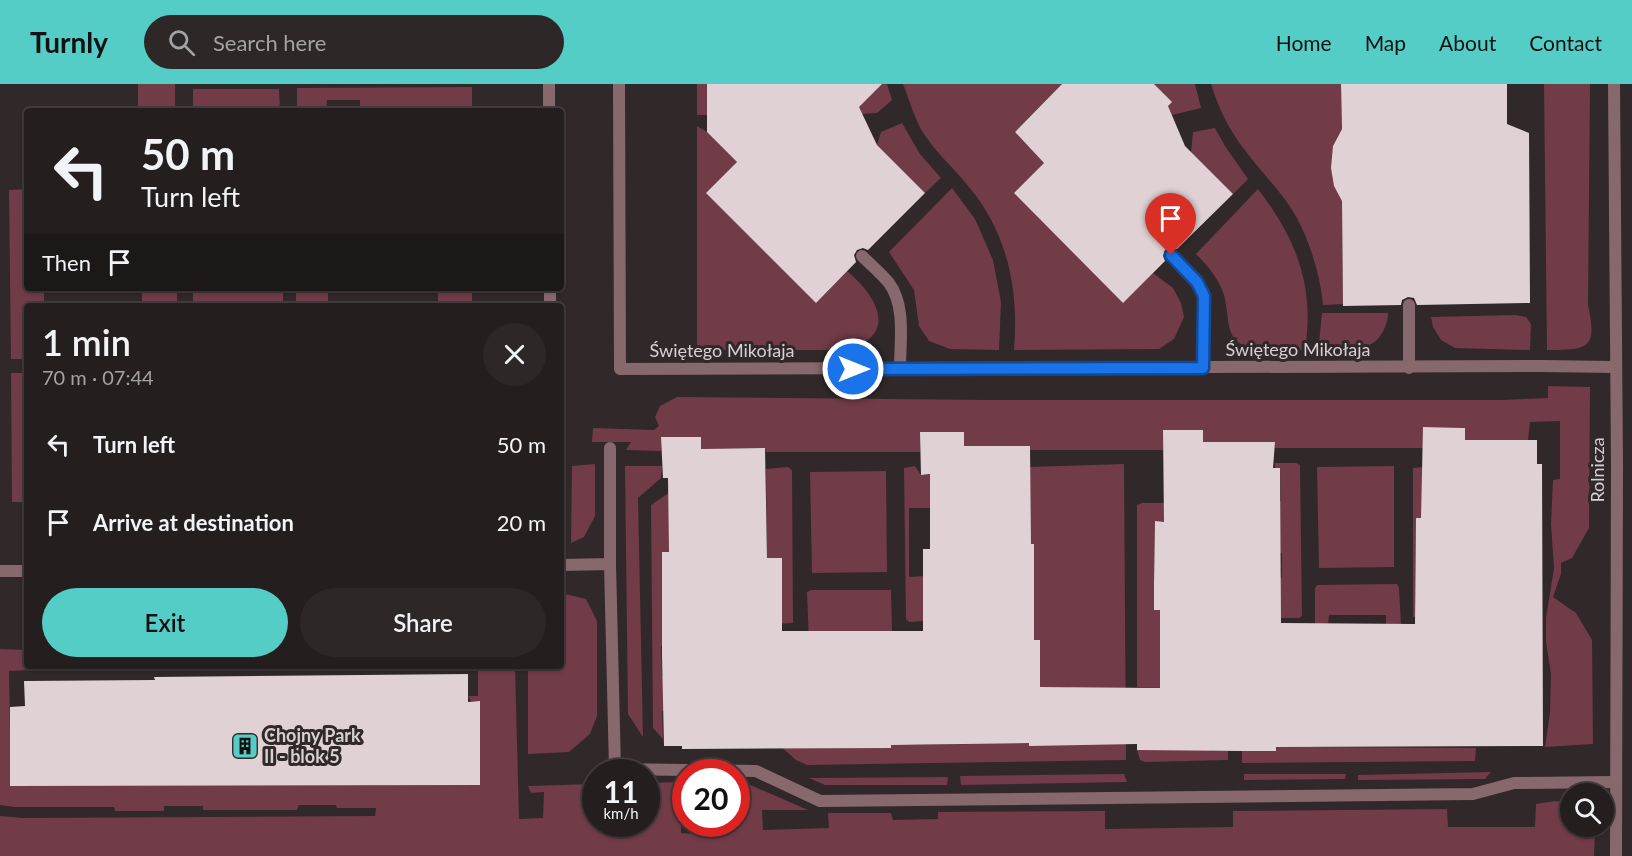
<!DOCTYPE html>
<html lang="en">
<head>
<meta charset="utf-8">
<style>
	:root { --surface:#251e1f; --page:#2d2728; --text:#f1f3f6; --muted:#a3a2a4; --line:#423c3d; --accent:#54cdc7 }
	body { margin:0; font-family:Lato,sans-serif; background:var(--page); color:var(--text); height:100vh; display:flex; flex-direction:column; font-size:22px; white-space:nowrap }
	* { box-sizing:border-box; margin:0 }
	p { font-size:20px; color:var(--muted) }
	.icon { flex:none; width:33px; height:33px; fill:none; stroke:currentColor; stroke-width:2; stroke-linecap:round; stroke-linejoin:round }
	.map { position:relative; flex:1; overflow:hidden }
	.details { position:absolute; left:24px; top:219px; width:540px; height:366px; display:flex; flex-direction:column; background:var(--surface); border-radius:6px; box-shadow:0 2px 4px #0004,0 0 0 2px var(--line) }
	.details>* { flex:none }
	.hud { position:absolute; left:24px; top:24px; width:540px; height:183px; border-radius:6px; box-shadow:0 2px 4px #0004,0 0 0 2px var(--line); background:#251e1f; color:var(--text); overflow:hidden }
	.controls { position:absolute; left:1560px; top:699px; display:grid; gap:12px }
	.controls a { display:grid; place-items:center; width:54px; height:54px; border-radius:50%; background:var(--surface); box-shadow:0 2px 4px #0004,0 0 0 2px var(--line); font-size:30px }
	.speed { position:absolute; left:582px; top:675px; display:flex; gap:12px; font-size:30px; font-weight:700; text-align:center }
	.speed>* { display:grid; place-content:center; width:78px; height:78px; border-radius:50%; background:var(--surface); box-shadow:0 2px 4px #0004,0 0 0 2px var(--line); line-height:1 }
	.speed small { font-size:15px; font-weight:400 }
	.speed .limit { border:9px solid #d22; background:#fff; color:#111 }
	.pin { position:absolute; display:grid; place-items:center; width:51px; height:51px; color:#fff; margin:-62px -26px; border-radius:50% 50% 50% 0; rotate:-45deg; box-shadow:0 0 6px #0007 }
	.pin .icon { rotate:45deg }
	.me { position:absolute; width:66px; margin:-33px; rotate:90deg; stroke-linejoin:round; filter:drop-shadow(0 0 4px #0008) }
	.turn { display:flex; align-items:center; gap:21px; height:126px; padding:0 18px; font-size:27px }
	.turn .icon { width:78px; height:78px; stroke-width:2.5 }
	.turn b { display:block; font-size:42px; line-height:51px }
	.then { display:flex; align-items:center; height:57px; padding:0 18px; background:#0003; gap:12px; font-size:22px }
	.round { display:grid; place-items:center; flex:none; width:63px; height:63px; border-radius:32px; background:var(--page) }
	.summary { display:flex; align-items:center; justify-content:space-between; height:102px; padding:0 18px }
	h1 { font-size:36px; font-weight:600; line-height:45px }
	.cta { display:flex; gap:12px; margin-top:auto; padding:12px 18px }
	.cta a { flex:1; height:69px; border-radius:36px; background:var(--accent); color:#111; font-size:24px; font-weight:600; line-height:69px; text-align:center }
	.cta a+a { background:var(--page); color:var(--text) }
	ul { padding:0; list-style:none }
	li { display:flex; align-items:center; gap:18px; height:78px; padding:0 18px }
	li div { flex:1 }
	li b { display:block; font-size:22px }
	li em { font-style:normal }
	header { display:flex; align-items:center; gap:36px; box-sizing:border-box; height:84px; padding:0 30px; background:var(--accent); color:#111 }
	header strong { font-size:28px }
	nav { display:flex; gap:33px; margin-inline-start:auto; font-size:21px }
	.search { width:420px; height:54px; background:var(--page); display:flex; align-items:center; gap:15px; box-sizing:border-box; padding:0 21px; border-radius:33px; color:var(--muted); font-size:22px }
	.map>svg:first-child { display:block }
	.green { fill:#713b47 }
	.building { fill:#e0d2d4 }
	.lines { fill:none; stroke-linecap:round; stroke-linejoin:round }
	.service { stroke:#87686d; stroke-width:12 }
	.minor { stroke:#87686d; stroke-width:12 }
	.route-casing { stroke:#114b97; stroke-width:15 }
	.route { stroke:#1a73e8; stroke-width:10 }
	.labels { text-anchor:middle; stroke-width:6; stroke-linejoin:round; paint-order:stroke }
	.street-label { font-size:18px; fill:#d7d0d1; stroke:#312829 }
	.poi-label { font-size:18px; font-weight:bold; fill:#d7d0d1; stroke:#312829; text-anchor:start }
</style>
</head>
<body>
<header>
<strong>Turnly</strong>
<div class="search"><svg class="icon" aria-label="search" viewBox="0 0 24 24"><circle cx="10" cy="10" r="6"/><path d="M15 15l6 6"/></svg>Search here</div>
<nav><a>Home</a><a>Map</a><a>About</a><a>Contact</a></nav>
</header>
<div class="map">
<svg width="1632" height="772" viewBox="0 0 1632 772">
	<rect width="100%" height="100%" fill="#312829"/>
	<path class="green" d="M 138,0 L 175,0 L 175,27 L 138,27 Z
		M 697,0 L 707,0 L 707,31 L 697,31 Z
		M 847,0 L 887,0 L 892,16 L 877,29 L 862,30 Z
		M 903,0 L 1062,0 L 1015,48 L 1044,79 L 1014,109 L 1123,218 L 1153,189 L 1173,204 L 1181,219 L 1184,233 L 1174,255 L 1159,265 L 1014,266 C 1019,206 1008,150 969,103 C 953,83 935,68 922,47 C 914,33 909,15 903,0 Z
		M 1154,0 L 1195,0 L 1201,24 L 1172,31 L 1168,22 L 1171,18 Z
		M 1211,0 L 1341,0 L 1342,45 L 1333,62 L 1342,117 L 1343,220 L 1323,221 C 1320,191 1311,161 1297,134 C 1283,109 1261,88 1244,65 C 1229,46 1218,23 1211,0 Z
		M 1544,0 L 1590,0 L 1588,221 C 1598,266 1587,266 1547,266 Z
		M 472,3 L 472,27 L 360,27 L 360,16 L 327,16 L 326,27 L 297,27 L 297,4 Z
		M 193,5 L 279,5 L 280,27 L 193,27 Z
		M 902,39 L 920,70 L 941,94 L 925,109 L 877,61 L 881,48 Z
		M 697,42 L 707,48 L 737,78 L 707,109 L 815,218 L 847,187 C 864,201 894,234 869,255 C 865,259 858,263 853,266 L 697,266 Z
		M 1215,44 L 1225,62 L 1248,95 L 1233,110 L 1191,68 L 1193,48 Z
		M 952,104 L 975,135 L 993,176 L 1001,218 L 999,266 L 950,265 L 929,257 L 919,242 L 914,206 L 889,168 Z
		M 27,105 L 27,204 L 44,204 L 44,222 L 27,222 L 27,275 L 11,275 L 9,106 Z
		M 1258,105 C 1296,155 1315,201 1305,266 C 1290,266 1272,269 1258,266 C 1220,259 1232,234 1223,208 C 1217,193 1208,182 1196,170 Z
		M 142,204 L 177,204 L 177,222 L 142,222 Z
		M 193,204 L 283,204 L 283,222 L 193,222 Z
		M 296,204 L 328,204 L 328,222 L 296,222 Z
		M 438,204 L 472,204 L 472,222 L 438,222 Z
		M 1322,229 L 1388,229 C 1388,235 1387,238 1385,243 C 1375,270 1346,266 1321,265 L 1319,259 Z
		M 1515,231 L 1526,233 L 1531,240 L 1530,266 L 1455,264 L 1441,256 L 1433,243 L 1431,233 Z
		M 11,289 L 27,289 L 27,418 L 12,418 Z
		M 1548,302 L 1590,303 L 1589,444 L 1572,474 L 1561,479 L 1561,490 L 1553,513 L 1576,529 L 1592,556 L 1593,660 L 1545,663 L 1550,628 L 1551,590 L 1546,558 L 1546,534 L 1554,484 L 1551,440 L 1553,396 L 1560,395 L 1560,337 L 1530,338 L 1528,356 L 1465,356 L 1465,344 L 1424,343 L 1423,364 L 1275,364 L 1275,358 L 1203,358 L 1203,346 L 1163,346 L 1163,366 L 1029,366 L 1029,362 L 964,362 L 964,348 L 921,348 L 920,368 L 766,368 L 765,364 L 701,365 L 701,353 L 661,353 L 661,367 L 626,366 L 631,358 L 592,358 L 593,344 L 654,346 L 659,342 L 655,333 L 660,322 L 677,313 L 989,316 L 1502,316 L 1548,314 Z
		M 1275,379 L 1296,379 L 1300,381 L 1302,532 L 1299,534 L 1270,534 L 1270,495 L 1282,494 L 1282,469 L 1269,468 L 1270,417 L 1281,417 L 1280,385 L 1275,384 Z
		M 595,380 L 595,432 L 584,453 L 571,459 L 572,382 Z
		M 1124,380 L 1126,676 L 807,681 L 796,676 L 770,653 L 891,664 L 891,652 L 908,661 L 971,660 L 971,651 L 1070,661 L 1070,603 L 1027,603 L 1040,582 L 1040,556 L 996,557 L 1034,486 L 1034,461 L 1022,461 L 1029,383 Z
		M 625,382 L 662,382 L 661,394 L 638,414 L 643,653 L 628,630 Z
		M 915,382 L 921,391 L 935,390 L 935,424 L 909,424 L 909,493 L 924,492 L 925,537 L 909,538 L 906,535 L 904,384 Z
		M 1394,382 L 1394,483 L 1319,484 L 1317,383 Z
		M 788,383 L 792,386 L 793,539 L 769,540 L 782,474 L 767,474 L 766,385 Z
		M 1423,383 L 1426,434 L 1416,435 L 1415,523 L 1427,533 L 1413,533 L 1413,384 Z
		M 886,387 L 887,488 L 812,489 L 810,388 Z
		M 673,406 L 669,446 L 669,468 L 662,469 L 662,532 L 674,532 L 708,561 L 661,562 L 662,592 L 675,592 L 675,626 L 662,627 L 663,655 L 653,644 L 651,421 Z
		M 1142,419 L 1171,419 L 1171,438 L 1155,438 L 1154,499 L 1163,526 L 1160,556 L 1160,604 L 1137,603 L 1137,421 Z
		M 1397,500 L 1399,504 L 1401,540 L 1386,540 L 1386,531 L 1329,531 L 1328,541 L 1315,541 L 1315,504 L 1317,501 Z
		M 811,506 L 891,506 L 892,547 L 850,547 L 809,559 L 807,508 Z
		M 561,509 L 586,515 L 597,537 L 597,632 L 590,650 L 569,668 L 528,670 L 528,582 L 561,582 Z
		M 0,565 L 27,566 L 27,582 L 77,582 L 77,584 L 9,587 L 11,702 L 480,701 L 480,618 L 471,617 L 468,612 L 478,612 L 478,583 L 409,584 L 409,582 L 515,582 L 519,735 L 543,734 L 544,708 L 531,709 L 528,702 L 595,700 L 596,740 L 646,740 L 647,699 L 685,698 L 685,712 L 681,713 L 681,749 L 700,750 L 701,740 L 736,740 L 737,697 L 741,697 L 808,726 L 762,726 L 763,746 L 829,744 L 828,729 L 891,729 L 893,736 L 938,735 L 938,728 L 1105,727 L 1105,745 L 1233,743 L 1233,727 L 1447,725 L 1448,743 L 1535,743 L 1536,720 L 1555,717 L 1570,718 L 1570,742 L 1595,743 L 1594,772 L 0,772 L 0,732 L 22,734 L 375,732 L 376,724 L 337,724 L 336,721 L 299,721 L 297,726 L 203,726 L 203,722 L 164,722 L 164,727 L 115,727 L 114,723 L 15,723 L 0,721 Z
		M 1277,653 L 1314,663 L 1476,664 L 1475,677 L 1242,679 L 1242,667 L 1276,667 Z
		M 1210,656 L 1210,667 L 1228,667 L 1228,676 L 1145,678 L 1140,676 L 1137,666 L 1174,666 Z
		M 1491,688 L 1485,695 L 1358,696 L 1358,691 Z
		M 1124,690 L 1127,698 L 961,701 L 960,692 Z
		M 1244,690 L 1346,690 L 1345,695 L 1244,696 Z
		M 948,693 L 947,701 L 825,701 L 809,694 Z"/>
	<path class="building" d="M 707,0 L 882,0 L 859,23 L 877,61 L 925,109 L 868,166 L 863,164 L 857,166 L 854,171 L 856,178 L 816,219 L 706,109 L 737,78 L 707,48 Z
		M 1062,0 L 1154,0 L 1172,18 L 1168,22 L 1185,62 L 1233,110 L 1177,165 L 1170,163 L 1165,166 L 1163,172 L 1165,177 L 1123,219 L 1014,109 L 1044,79 L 1015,48 Z
		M 1341,0 L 1507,0 L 1507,40 L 1529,49 L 1530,219 L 1417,221 L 1414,214 L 1408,213 L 1402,216 L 1401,221 L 1343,222 L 1342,117 L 1334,102 L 1331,84 L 1333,62 L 1342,45 Z
		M 1423,343 L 1465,344 L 1465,356 L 1537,356 L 1537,380 L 1542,380 L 1543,662 L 1276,663 L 1276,667 L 1242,667 L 1137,666 L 1137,660 L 1029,662 L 1029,659 L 891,661 L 891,664 L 682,665 L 682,662 L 664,662 L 662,571 L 662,468 L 669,468 L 668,394 L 663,394 L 661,353 L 701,353 L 701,365 L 765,364 L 767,474 L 782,474 L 782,547 L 923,547 L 923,465 L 930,465 L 930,390 L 921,391 L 920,348 L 964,348 L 964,362 L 1030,362 L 1031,460 L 1034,460 L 1034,556 L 1040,556 L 1040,603 L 1160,604 L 1160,526 L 1154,526 L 1154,499 L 1155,437 L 1164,438 L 1163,346 L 1203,346 L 1203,358 L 1275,358 L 1273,384 L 1280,384 L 1281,539 L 1415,540 L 1416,434 L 1421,434 Z
		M 468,590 L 468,618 L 480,617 L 480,701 L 10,702 L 10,623 L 25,622 L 24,597 L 155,596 L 154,593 Z"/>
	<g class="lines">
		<path class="service" d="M 549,0 L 549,27
			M 619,0 L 620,285 L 1540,282 L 1616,283
			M 1171,171 L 1197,198 L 1204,212 L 1203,284
			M 862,172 C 871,181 881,189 889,199 C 906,222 900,257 900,285
			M 550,204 L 550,222
			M 1409,284 L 1409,221
			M 610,364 L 610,480 L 615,685 L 756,687 L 820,717 L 1473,710 L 1514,699 L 1616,698
			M 561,481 L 610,480
			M 0,487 L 27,487"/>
		<path class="minor" d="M 1614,0 L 1617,381 L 1616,772"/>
	</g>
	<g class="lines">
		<defs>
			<path id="route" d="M 853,285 L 1203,284 L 1204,212 L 1197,198 L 1171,171"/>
		</defs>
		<use href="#route" class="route-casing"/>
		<use href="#route" class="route"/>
	</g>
	<defs>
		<symbol id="building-square" viewBox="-11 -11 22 22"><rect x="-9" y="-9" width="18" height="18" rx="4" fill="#54cdc7" stroke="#312829"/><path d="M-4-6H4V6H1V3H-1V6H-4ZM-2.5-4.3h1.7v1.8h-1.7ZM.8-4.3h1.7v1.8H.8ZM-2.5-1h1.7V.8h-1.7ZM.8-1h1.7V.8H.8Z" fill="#111"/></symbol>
	</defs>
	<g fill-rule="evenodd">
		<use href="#building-square" x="230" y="647" width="30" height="30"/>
	</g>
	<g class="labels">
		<g class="street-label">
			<text x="1298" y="272">Świętego Mikołaja</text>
			<text x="722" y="273">Świętego Mikołaja</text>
			<text transform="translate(1598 386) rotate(-90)" y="6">Rolnicza</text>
		</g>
		<g class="poi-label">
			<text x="264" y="658">Chojny Park<tspan x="264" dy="21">II - blok 5</tspan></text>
		</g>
	</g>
</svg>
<div class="controls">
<a><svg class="icon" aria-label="search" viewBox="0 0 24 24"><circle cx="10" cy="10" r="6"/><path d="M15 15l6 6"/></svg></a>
</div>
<div class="speed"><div>11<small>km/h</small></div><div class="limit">20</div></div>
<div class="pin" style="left:1171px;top:171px;background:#d93025"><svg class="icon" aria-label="arrive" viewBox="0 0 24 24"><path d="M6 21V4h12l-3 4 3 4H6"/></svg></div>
<svg class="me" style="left:853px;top:285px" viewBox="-20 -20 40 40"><circle r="17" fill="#1a73e8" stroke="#fff" stroke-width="3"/><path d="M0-11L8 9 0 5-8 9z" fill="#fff"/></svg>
<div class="hud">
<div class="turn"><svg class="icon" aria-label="left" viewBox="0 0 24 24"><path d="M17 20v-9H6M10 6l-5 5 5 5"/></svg><div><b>50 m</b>Turn left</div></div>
<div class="then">Then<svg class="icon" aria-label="arrive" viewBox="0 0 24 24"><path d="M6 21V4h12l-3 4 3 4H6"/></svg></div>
</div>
<section class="details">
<div class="summary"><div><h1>1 min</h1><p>70 m · 07:44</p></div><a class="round"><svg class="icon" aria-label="close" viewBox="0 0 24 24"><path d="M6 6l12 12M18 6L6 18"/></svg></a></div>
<ul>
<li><svg class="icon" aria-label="left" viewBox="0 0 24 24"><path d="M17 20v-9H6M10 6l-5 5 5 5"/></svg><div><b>Turn left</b></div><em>50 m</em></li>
<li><svg class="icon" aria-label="arrive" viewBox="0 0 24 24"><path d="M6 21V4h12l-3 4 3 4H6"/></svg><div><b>Arrive at destination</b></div><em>20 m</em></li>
</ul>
<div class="cta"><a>Exit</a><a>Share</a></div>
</section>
</div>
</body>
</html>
